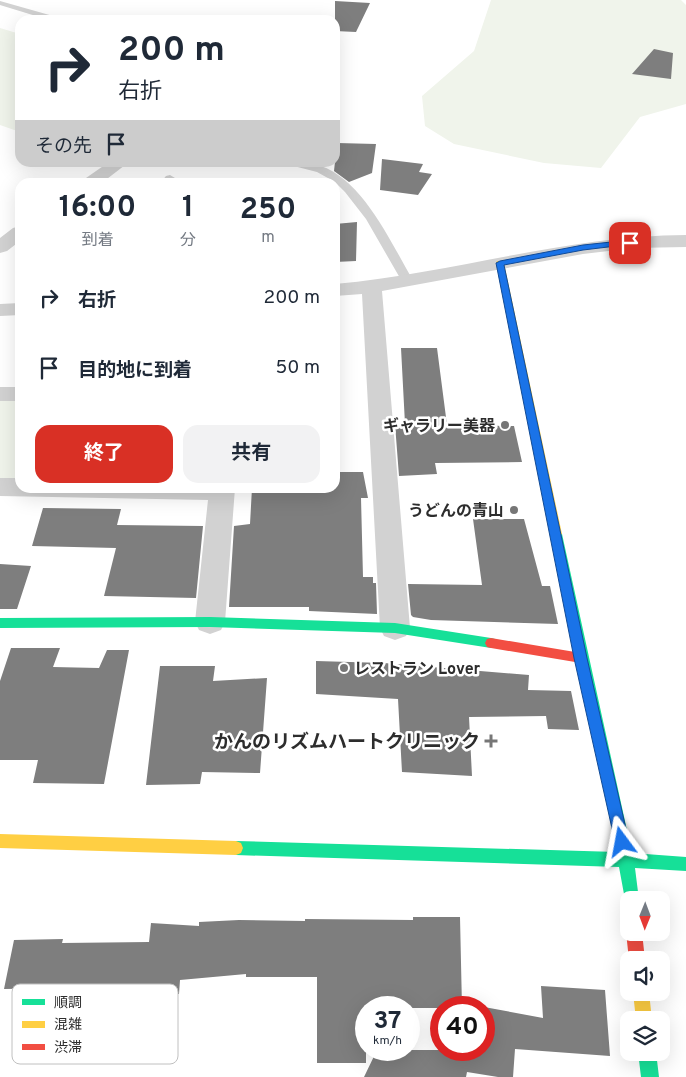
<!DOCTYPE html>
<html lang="ja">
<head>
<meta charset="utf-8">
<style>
	:root { --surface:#fff; --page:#f2f2f3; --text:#1f2937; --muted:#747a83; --accent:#d93025 }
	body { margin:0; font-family:Overpass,"Noto Sans JP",sans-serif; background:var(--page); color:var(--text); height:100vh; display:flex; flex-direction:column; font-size:19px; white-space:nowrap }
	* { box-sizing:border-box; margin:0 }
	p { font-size:16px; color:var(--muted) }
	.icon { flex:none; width:28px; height:28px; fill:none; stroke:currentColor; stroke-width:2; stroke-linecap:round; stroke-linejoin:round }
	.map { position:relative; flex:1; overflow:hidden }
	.side { position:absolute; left:15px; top:178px; width:325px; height:315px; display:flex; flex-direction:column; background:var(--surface); border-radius:15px; box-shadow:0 5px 20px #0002 }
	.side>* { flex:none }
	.banner { position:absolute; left:15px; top:15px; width:325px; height:152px; border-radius:15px; box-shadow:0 5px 20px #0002; background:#fff; color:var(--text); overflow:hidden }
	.needle { width:32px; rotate:181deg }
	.controls { position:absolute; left:620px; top:891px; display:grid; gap:10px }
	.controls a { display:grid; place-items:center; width:50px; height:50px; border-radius:10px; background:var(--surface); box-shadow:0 5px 20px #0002; font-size:25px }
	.speed { position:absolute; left:355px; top:996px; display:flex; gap:10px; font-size:25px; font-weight:700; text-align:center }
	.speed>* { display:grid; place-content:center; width:65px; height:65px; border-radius:50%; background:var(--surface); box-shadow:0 5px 20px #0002; line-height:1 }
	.speed small { font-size:12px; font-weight:400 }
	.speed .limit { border:8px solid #d22; background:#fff; color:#111 }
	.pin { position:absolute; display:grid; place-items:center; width:42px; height:42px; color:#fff; margin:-21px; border-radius:10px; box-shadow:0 2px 8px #0006 }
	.me { position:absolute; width:55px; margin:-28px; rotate:347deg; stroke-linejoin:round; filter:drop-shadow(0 0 4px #0008) }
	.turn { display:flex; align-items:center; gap:18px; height:105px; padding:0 20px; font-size:22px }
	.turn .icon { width:65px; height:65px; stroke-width:2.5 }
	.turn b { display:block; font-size:35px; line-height:42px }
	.then { display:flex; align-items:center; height:48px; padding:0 20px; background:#0003; gap:10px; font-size:19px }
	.eta { display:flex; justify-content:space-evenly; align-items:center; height:85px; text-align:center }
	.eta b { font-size:30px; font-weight:700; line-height:35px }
	.cta { display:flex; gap:10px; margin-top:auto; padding:10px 20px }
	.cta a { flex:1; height:58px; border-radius:15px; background:var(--accent); color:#fff; font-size:20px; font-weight:700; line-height:58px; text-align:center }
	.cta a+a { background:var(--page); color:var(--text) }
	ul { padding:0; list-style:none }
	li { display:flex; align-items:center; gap:15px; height:70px; padding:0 20px }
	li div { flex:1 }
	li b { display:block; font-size:19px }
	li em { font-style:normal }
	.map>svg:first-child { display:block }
	.green { fill:#f0f4eb }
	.building { fill:#7e7e7e }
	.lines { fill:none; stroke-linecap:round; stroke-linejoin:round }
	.lane { fill:#d2d2d2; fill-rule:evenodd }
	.street { fill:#d2d2d2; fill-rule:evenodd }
	.fast { fill:#16e098; fill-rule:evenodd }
	.slow { fill:#ffcf43; fill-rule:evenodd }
	.jam { fill:#f24e42; fill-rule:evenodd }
	.route { fill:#1a73e8; stroke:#114b97 }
	.poi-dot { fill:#767676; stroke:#fff; stroke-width:2 }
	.labels { text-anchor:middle; stroke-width:5; stroke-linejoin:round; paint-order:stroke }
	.poi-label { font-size:16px; font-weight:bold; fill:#2d2d2d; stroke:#fff; text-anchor:end }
	.near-poi-label { font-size:19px; font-weight:bold; fill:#2d2d2d; stroke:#fff; text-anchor:end }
	.key { fill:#fff; stroke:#c0c0c0; stroke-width:1 }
	.key-label { font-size:14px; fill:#2d2d2d }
</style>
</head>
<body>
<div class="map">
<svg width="686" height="1077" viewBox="0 0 686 1077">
	<rect width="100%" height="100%" fill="#fff"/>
	<path class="green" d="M 491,0 L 681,0 L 686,5 L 686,104 L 640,117 L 601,168 L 544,163 L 454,144 L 425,126 L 422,96 L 474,51 Z
		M 0,28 L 20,34 L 20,132 L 0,125 Z
		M 0,400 L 20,401 L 20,480 L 0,480 Z"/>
	<path class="building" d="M 335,1 L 370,3 L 356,32 L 335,31 Z
		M 654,49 L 673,53 L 671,79 L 632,74 Z
		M 337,143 L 376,144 L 372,173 L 349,182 L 334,171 Z
		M 382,159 L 423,164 L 419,172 L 432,174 L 418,195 L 380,190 Z
		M 357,222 L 356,261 L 335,262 L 335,224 Z
		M 401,348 L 437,348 L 447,425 L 514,426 L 522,462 L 435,463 L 437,474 L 399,476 L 395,424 L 405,424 Z
		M 335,472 L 363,472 L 368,498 L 361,498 L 363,577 L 373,577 L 373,583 L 376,583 L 377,614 L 309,611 L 309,607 L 229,607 L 234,526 L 250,524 L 252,488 L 335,488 Z
		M 43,508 L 121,509 L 117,525 L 203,526 L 196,598 L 104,596 L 116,548 L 32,546 Z
		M 473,519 L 524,519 L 542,586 L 550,586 L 558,624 L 431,620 L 413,617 L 411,615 L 408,584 L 482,585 Z
		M 0,564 L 31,566 L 17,609 L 0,609 Z
		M 11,648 L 60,648 L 53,667 L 99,668 L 107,650 L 129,650 L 104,784 L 33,783 L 38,760 L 0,760 L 0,681 Z
		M 316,661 L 384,663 L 529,675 L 528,690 L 571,691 L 579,730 L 548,729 L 546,716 L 469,717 L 472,776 L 402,772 L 398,699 L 316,694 Z
		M 160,666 L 215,666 L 213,681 L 267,678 L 260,773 L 202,772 L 200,784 L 146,785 Z
		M 413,917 L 460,917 L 462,1008 L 366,1008 L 366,1063 L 317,1063 L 317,977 L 246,977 L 246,974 L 180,980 L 179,994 L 126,994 L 68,991 L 68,988 L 4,989 L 14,940 L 63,939 L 62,943 L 149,942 L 151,923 L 199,926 L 199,922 L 239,920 L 305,921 L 305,919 L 413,920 Z
		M 541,986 L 605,990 L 610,1056 L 515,1049 L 513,1077 L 498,1077 L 467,1072 L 466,1077 L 364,1077 L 377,1050 L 484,1050 L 484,1007 L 543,1018 Z"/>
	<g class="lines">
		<path class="lane" d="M 0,1 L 60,18 L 61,20 L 49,20 L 0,5 Z
			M 278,162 C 293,162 307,162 321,166 C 364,181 392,245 414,282 L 412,285 L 404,285 L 366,219 L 345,192 L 335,182 L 317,172 Z
			M 170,175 L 175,178 L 171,182 L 161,182 L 166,176 Z"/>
		<path class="street" d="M 109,162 L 129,162 L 103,182 L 84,182 L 86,178 Z
			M 20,226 L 20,241 L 7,251 L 0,253 L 0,238 L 13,228 Z
			M 686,235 L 686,247 L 634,248 L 583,254 L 382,291 L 410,628 L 406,636 L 395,640 L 384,636 L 380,628 L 362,294 L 335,296 L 335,284 C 455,273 564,236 686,235 Z
			M 20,303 L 20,315 L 0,316 L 0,304 Z
			M 0,387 L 20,387 L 20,401 L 0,401 Z
			M 0,478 L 20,478 L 20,488 L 235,488 L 225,622 L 221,630 L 210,634 L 199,630 L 195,622 L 208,500 L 0,496 Z"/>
		<path class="fast" d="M 556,530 L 562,534 L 632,853 L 686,857 L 686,871 L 635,868 L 639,900 L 629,900 L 629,907 L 626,905 L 619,867 L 236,855 L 231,853 L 229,848 L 231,843 L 236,841 L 617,852 L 550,534 Z
			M 210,617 L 395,623 L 491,638 L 495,639 L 497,643 L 495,647 L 491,648 L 395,633 L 210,627 L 0,628 L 0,618 Z
			M 638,1052 L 656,1052 L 659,1077 L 641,1077 Z"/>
		<path class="slow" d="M 497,261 L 504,263 L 562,534 L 556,538 L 550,534 L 496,263 Z
			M 0,834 L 236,841 L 241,843 L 243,848 L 241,853 L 236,855 L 0,848 Z
			M 633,992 L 649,992 L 652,1020 L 636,1020 Z"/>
		<path class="jam" d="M 491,638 L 581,653 L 585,654 L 587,658 L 585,662 L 581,663 L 491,648 L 487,647 L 485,643 L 487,639 Z
			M 629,926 L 629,932 L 642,932 L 645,960 L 629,960 L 626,932 Z"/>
	</g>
	<path class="route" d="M 630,240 L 633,241 L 633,244 L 583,250 L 504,265 L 587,658 L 629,842 L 627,847 L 622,849 L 617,847 L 615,842 L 574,658 L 496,263 L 500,261 L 583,245 Z"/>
	<g class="poi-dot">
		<circle cx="505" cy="425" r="5"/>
		<circle cx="514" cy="510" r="5"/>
		<circle cx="344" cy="668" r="5"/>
		<path d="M488.5 733.5h5v5h5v5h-5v5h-5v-5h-5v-5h5z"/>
	</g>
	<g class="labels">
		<g class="poi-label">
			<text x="495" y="431">ギャラリー美器</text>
			<text x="504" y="516">うどんの青山</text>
			<text x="354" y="674" text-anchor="start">レストラン Lover</text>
		</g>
		<g class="near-poi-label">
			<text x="480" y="748">かんのリズムハートクリニック</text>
		</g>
	</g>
	<rect x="12" y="984" width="166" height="80" rx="8" class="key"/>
	<rect x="22" y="999" width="23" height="6" fill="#16e098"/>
	<rect x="22" y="1021" width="23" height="7" fill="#ffcf43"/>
	<rect x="22" y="1044" width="23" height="6" fill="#f24e42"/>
	<g class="key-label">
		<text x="54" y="1007">順調</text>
		<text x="54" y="1029">混雑</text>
		<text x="54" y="1052">渋滞</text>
	</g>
</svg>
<div class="controls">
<a><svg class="needle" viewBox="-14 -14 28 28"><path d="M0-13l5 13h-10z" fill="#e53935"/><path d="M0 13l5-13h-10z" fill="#747a83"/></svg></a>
<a><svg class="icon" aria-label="sound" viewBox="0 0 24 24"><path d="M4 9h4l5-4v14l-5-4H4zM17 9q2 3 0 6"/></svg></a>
<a><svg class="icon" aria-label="layers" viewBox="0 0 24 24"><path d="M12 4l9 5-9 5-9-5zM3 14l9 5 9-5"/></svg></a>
</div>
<div class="speed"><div>37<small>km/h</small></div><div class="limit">40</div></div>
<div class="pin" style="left:630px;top:243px;background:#d93025"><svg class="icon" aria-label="arrive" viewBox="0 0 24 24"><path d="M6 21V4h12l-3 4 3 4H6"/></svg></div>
<svg class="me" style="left:622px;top:842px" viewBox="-20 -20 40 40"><path d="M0-17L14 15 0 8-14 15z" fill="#1a73e8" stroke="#fff" stroke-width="4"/></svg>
<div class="banner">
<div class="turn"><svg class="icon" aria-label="right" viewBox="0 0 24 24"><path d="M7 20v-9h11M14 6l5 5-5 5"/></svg><div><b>200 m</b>右折</div></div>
<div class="then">その先<svg class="icon" aria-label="arrive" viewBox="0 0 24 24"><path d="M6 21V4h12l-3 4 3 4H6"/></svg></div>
</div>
<section class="side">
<div class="eta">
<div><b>16:00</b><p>到着</p></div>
<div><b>1</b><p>分</p></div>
<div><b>250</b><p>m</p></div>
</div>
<ul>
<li><svg class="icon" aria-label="right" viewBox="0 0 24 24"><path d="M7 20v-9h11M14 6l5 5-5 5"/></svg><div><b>右折</b></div><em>200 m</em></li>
<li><svg class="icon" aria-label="arrive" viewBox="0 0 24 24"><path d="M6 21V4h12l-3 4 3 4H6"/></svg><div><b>目的地に到着</b></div><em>50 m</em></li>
</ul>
<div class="cta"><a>終了</a><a>共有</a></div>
</section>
</div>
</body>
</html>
